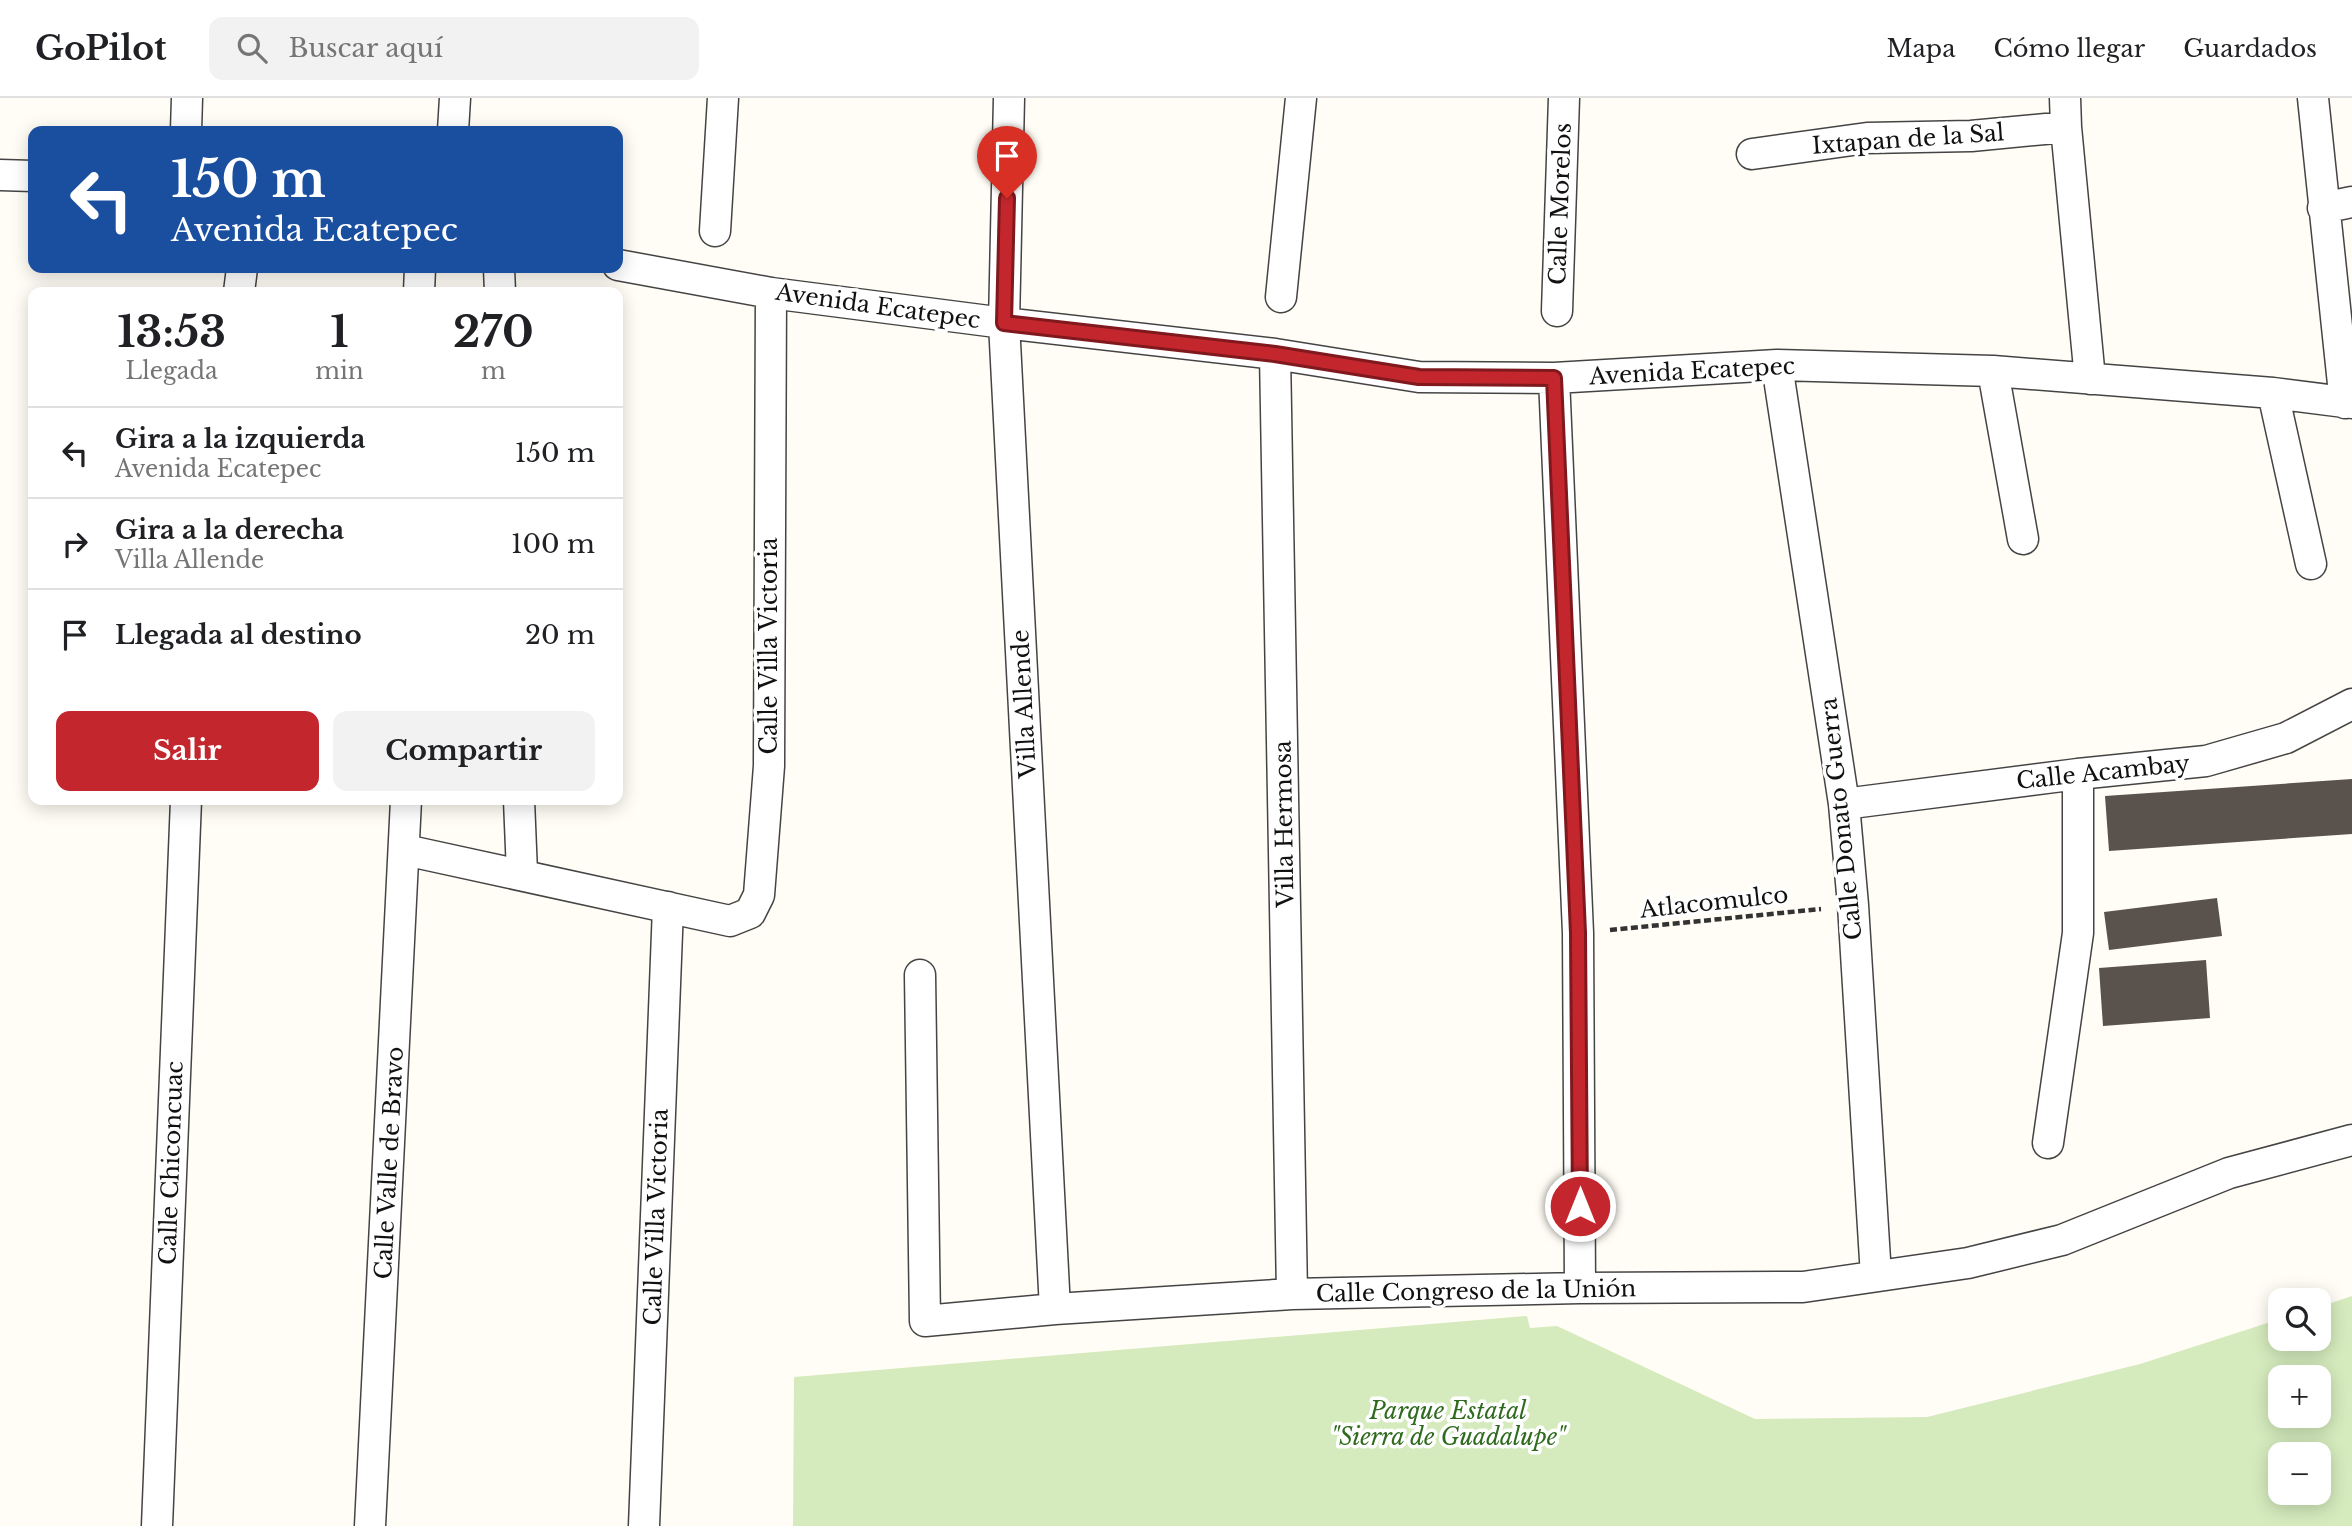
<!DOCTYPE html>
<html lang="es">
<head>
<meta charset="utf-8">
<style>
	:root { --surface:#fff; --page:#f2f2f2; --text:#202124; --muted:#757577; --line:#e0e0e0; --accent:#c4262e }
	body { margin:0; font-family:"Libre Baskerville",serif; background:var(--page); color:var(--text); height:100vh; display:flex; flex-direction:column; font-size:26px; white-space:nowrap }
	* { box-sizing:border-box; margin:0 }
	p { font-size:23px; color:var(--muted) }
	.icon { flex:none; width:38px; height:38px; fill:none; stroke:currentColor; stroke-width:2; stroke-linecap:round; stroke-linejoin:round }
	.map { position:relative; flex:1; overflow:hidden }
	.drawer { position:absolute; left:28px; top:189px; width:595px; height:518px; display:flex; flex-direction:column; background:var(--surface); border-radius:14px; box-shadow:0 4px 18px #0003 }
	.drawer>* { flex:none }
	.hud { position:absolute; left:28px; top:28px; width:595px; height:147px; border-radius:14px; box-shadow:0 4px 18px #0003; background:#1a4fa0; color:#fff; overflow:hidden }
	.fabs { position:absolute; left:2268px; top:1190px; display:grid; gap:14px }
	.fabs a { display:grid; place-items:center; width:63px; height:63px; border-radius:14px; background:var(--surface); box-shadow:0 4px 18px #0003; font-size:35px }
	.pin { position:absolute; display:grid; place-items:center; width:60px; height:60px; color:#fff; margin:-72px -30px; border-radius:50% 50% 50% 0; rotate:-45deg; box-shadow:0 0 7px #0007 }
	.pin .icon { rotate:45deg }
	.me { position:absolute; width:77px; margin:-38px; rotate:0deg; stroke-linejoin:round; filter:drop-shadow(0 0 5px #0008) }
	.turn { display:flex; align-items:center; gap:24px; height:147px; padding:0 28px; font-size:32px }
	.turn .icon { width:91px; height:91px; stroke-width:2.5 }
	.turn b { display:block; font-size:49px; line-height:60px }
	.eta { display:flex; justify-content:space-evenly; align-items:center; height:119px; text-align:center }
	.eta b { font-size:42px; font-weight:800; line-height:49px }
	.cta { display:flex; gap:14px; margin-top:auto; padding:14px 28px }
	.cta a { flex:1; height:80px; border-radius:14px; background:var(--accent); color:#fff; font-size:28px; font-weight:800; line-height:80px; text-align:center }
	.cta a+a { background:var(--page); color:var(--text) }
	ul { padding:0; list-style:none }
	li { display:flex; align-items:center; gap:21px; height:91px; padding:0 28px; border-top:2px solid var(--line) }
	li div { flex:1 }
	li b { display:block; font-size:26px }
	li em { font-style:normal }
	header { display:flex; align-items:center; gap:42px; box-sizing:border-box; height:98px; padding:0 35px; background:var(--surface); border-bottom:2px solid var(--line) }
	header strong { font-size:33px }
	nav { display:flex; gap:38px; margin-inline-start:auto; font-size:24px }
	.search { width:490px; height:63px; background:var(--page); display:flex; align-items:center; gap:18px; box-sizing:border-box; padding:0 24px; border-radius:14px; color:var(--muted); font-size:26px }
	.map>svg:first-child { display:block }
	.green { fill:#d5ebbd; fill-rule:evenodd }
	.building { fill:#5a524d }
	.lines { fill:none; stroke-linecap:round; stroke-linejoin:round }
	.minor-casing { stroke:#444; stroke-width:33 }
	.path { stroke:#333; stroke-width:4.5; stroke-dasharray:7 3.5; stroke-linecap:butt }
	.minor { stroke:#fff; stroke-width:30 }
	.route-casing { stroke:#7f191e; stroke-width:18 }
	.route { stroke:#c4262e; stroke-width:12 }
	.labels { text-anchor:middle; stroke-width:7; stroke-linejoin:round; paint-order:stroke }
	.street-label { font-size:23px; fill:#111; stroke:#fff }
	.park-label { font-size:23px; font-style:italic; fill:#2f6b1f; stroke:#fff }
</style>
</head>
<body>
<header>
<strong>GoPilot</strong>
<div class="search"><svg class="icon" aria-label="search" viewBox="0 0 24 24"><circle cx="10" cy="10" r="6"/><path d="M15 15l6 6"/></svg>Buscar aquí</div>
<nav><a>Mapa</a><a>Cómo llegar</a><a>Guardados</a></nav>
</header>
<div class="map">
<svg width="2352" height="1428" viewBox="0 0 2352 1428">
	<rect width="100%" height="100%" fill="#fffdf5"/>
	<path class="green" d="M 2352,1198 L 2352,1428 L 793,1428 L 794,1279 L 1527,1218 L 1530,1230 L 1557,1228 L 1755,1321 L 1927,1319 L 2140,1266 L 2280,1221 L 2280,1241 L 2319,1241 L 2319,1209 ZM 2280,1279 L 2319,1279 L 2319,1318 L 2280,1318 ZM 2280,1356 L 2319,1356 L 2319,1395 L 2280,1395 Z"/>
	<path class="building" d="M 2352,681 L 2352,736 L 2109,753 L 2105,698 Z
		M 2217,800 L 2222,838 L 2109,852 L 2104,814 Z
		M 2206,862 L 2210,920 L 2103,928 L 2099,870 Z"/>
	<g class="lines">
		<defs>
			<path id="minor" d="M 1009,0 L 1004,225 L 1055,1211
				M 2065,0 L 2066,29 L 2090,281
				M 2313,0 L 2345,305
				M 186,33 L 187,0
				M 453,33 L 455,0
				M 1752,56 L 1867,40 L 1971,38 L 2066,29
				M 0,77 L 33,78
				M 2323,110 L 2352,104
				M 715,133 L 723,0
				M 618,167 L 771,195 L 1004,225 L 1275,256 L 1419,279 L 1554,280 L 1777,267 L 1993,273 L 2273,295 L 2352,305
				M 499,170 L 500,194
				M 239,194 L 242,170
				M 419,194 L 420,170
				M 1281,199 L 1301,0
				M 1557,213 L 1564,0
				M 1275,256 L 1292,1196
				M 1777,267 L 1844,706 L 1853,807 L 1876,1178
				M 1993,273 L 2023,441
				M 1554,280 L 1578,835 L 1580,1190
				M 2273,295 L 2311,466
				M 519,702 L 522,775
				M 1844,706 L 2078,676 L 2206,663 L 2286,640 L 2352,606
				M 405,752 L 730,823 L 750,815 L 759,797 L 769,668 L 771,195
				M 920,877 L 925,1223 L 1055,1211 L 1292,1196 L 1580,1190 L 1803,1189 L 1968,1165 L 2062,1142 L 2229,1075 L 2352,1042
				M 2048,1045 L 2078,835 L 2078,676
				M 157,1428 L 186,702
				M 370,1428 L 406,702
				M 644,1428 L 668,809"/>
		</defs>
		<use href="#minor" class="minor-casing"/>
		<path class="path" d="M 1610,832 L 1821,811"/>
		<use href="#minor" class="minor"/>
	</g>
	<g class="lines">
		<defs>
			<path id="route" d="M 1007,100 L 1004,225 L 1275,256 L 1419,279 L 1554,280 L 1578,835 L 1580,1108"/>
		</defs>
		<use href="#route" class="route-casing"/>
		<use href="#route" class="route"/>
	</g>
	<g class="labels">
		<g class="street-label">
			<text transform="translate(1908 41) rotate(-4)" y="8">Ixtapan de la Sal</text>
			<text transform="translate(1560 106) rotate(-88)" y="8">Calle Morelos</text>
			<text transform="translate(878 208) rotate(8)" y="8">Avenida Ecatepec</text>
			<text transform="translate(1692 273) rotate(-3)" y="8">Avenida Ecatepec</text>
			<text transform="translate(769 548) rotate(-90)" y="8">Calle Villa Victoria</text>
			<text transform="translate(1024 606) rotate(-93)" y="8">Villa Allende</text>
			<text transform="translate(2103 674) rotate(-6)" y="8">Calle Acambay</text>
			<text transform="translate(1841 721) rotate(-96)" y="8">Calle Donato Guerra</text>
			<text transform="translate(1284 726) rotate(-91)" y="8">Villa Hermosa</text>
			<text transform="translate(1714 804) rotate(-6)" y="8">Atlacomulco</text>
			<text transform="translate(171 1065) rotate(-88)" y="8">Calle Chiconcuac</text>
			<text transform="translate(389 1065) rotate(-87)" y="8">Calle Valle de Bravo</text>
			<text transform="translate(656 1119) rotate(-88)" y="8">Calle Villa Victoria</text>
			<text transform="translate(1476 1193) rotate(-1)" y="8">Calle Congreso de la Unión</text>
		</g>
		<g class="park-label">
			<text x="1448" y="1321">Parque Estatal<tspan x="1448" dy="26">"Sierra de Guadalupe"</tspan></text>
		</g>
	</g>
</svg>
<div class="fabs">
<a><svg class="icon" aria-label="search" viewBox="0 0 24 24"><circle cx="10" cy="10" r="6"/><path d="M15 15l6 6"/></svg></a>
<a>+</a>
<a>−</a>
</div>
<div class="pin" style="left:1007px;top:100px;background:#d93025"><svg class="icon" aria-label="arrive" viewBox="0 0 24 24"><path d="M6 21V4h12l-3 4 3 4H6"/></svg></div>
<svg class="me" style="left:1580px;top:1108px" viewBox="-20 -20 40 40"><circle r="17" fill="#c4262e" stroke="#fff" stroke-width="3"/><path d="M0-11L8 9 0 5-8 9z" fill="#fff"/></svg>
<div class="hud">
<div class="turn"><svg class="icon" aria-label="left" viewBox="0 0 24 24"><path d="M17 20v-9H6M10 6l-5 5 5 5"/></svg><div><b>150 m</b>Avenida Ecatepec</div></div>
</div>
<section class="drawer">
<div class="eta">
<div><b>13:53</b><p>Llegada</p></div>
<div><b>1</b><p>min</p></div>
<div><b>270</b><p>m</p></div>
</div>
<ul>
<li><svg class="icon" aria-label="left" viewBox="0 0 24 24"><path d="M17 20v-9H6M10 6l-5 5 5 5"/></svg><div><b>Gira a la izquierda</b><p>Avenida Ecatepec</p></div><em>150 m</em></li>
<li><svg class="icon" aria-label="right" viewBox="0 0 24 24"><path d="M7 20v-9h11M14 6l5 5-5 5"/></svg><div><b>Gira a la derecha</b><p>Villa Allende</p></div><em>100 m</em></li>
<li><svg class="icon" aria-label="arrive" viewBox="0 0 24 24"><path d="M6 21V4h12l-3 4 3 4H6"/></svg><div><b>Llegada al destino</b></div><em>20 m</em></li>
</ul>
<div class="cta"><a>Salir</a><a>Compartir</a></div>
</section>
</div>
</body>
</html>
